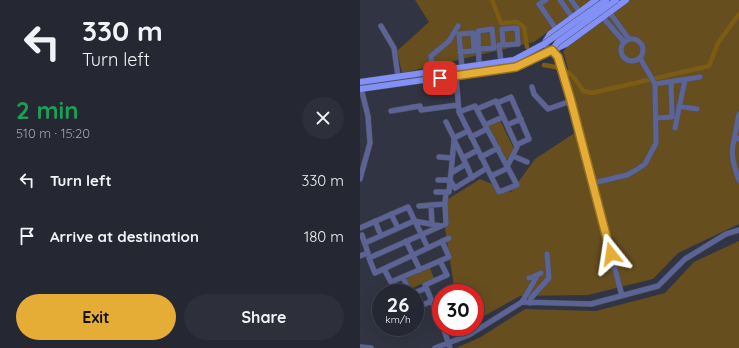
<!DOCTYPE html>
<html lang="en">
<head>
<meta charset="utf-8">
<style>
	:root { --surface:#252732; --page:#2d2f3a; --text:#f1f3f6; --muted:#a3a5ac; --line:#42444d; --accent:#e5ad36 }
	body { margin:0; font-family:Quicksand,sans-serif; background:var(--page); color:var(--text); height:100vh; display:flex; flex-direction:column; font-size:15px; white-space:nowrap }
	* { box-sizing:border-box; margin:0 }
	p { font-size:13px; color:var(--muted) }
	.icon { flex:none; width:22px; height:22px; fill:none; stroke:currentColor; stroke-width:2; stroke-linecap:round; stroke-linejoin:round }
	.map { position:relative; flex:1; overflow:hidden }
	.side { display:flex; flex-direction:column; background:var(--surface); width:360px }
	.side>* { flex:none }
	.top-card { background:#252732; color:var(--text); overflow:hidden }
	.speed { position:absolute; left:12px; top:284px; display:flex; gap:8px; font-size:20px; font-weight:700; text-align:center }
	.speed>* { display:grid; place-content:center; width:52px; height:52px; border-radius:50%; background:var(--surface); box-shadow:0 4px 16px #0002,0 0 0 1px var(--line); line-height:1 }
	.speed small { font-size:10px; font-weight:400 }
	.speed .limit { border:6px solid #d22; background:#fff; color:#111 }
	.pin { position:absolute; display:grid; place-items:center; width:34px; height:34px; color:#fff; margin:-17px; border-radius:8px; box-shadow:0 2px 6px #0006 }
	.me { position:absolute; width:44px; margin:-22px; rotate:345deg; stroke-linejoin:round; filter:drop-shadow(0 0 3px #0008) }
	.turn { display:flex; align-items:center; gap:14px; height:84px; padding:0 16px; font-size:18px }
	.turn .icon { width:52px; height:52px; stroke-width:2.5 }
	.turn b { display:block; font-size:28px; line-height:34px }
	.round { display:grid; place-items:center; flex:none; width:42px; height:42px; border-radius:21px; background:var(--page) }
	.headline { display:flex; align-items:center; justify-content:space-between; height:68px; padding:0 16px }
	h1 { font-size:24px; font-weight:700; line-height:30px; color:#1e9e55 }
	.cta { display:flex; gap:8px; margin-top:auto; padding:8px 16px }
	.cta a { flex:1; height:46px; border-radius:24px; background:var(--accent); color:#111; font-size:16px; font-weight:700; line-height:46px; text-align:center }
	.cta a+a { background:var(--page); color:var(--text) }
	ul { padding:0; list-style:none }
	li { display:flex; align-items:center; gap:12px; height:56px; padding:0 16px }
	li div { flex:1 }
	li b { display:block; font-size:15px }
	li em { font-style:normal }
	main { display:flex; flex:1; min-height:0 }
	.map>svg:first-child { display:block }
	.green { fill:#664e1e }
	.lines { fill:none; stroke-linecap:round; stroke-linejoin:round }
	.canal { stroke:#7c5b12; stroke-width:4.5 }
	.minor-casing { stroke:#4d505d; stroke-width:6 }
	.major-casing { stroke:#4d505d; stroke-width:7 }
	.minor { stroke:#5c6496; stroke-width:5 }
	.major { stroke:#8390f7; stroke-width:6 }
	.major-bridge-casing { stroke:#4d505d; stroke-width:7; stroke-linecap:butt }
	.major-bridge { stroke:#8390f7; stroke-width:6 }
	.route-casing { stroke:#957023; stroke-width:10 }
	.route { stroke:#e5ad36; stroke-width:7 }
</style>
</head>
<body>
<main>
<section class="side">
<div class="top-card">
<div class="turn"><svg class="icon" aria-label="left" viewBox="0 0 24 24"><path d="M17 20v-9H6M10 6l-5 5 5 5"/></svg><div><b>330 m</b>Turn left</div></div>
</div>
<div class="headline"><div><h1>2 min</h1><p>510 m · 15:20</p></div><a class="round"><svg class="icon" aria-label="close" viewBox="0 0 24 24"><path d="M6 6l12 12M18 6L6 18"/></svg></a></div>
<ul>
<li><svg class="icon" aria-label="left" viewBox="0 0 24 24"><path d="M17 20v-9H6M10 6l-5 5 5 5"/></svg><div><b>Turn left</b></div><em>330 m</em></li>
<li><svg class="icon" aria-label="arrive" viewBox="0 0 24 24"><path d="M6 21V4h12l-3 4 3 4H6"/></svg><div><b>Arrive at destination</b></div><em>180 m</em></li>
</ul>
<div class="cta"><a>Exit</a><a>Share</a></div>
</section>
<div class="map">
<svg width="379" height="348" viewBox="0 0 379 348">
	<rect width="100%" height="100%" fill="#313442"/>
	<path class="green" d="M 55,0 L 231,0 L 174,42 L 42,73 L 37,51 L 69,22 Z
		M 270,0 L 379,0 L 379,224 L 318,253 L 293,279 L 228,295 L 160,296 L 115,321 L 115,293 L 95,293 L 84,222 L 88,199 L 120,179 L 151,192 L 175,159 L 219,130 L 208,69 L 203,51 L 206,49 L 205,46 L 244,20 Z
		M 140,120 L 154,149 L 147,160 L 129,126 Z
		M 379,241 L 379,348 L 96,348 L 119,338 L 165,309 L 236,311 L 305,293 L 334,262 Z
		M 70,268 L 74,278 L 51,289 L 46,279 Z"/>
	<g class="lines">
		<path class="canal" d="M 132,0 L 141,23 L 157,22 L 164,27 L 167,47
			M 184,65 C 206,68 212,72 223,91 L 232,93 L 349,66 L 358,43 L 379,14"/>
		<defs>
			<path id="minor" d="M 186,0 L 179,4 L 196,29
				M 200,0 L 212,17
				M 211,0 L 220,12
				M 247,9 L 269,39
				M 240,14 L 264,42
				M 21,26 L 34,48 L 38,77
				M261 50a11 11 0 1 1 22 0a11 11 0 1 1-22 0Z
				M 184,44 L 198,57 L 211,101 L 262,296
				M 119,49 L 134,48 L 132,29 L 118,31 L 119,65
				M 100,52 L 114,51 L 113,33 L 99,34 L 102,68
				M 141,62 L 139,45 L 158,44 L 157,28 L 142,29 L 143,45
				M 73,72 L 71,56 L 89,41 L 98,26
				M 96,76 L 99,112 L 139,192 L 157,185 L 115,106 L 99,112
				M 295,84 L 340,77
				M 172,87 L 174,94 L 188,109 L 211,101
				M 137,103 L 151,97 L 169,139 L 156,145
				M 319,106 L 337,109
				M 117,109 L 136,101 L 157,147 L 147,167
				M 31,111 L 60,106 L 61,110 L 98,105
				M 379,114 L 374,140 L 379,138
				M 296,118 L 312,117 L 311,82
				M 86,122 L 94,138
				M 125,125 L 143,117
				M 147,125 L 161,119
				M 315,128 L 325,80
				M 111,137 L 127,129
				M 94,140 L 91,173 L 106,164 L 94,140 L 94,138 L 108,131
				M 374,140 C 370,154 374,167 379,180
				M 153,156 L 167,162
				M 79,157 L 92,158
				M 121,157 L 138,148
				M 103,158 L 118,150
				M 106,164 L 112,178
				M 91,173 L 90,180 L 95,188 L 127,168
				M 131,176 L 148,168
				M 0,179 L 10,143 L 8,116 L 1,88
				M 78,180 L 90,180
				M 233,183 L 267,175 L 276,170 L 285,164 L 296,143 L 295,84 L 280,58
				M 76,192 L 89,192 L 90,180
				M 85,204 L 86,192
				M 71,205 L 72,224
				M 59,206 L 85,204 L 86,224 L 81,226
				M 31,214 L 38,228
				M 15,221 L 21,236
				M 0,228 L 48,207 L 68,248
				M 0,236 L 2,235 L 8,253 L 0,256
				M 46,241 L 60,270
				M 5,243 L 54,221 L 81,226 L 9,258 L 15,273 L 89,238
				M 24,269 L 31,282 L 89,257 L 82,241
				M 175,276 L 181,273
				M 43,277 L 50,293
				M 54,293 L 66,288
				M 162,302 L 176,278 L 175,276 L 169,278
				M 170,303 L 171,298 L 189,278 L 187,254
				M 55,308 L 72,301
				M 81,322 L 65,285 L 87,275 L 81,263
				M 83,327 L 90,348
				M 0,347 L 11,348
				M 75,348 L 109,335 L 162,302 L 231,304 L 298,286 L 325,259 L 366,234 L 379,230"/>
			<path id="major" d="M 0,82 L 154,60 L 184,44 L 190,34 L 236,0
				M 0,89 L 155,67 L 206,44 L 266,0"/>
		</defs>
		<use href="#minor" class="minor-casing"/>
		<use href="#major" class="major-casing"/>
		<use href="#minor" class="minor"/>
		<use href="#major" class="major"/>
		<defs>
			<path id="major-bridge" d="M 184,44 L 246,0
				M 192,50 L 198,42 L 256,0"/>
		</defs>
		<use href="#major-bridge" class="major-bridge-casing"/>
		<use href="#major-bridge" class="major-bridge"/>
	</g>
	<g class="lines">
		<defs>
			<path id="route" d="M 80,78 L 156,67 L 192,50 L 198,57 L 211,101 L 251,254"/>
		</defs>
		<use href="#route" class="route-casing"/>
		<use href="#route" class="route"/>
	</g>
</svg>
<div class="speed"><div>26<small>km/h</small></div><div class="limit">30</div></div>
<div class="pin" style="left:80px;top:78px;background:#d93025"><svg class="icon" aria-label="arrive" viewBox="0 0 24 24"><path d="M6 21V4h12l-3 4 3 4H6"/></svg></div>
<svg class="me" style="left:251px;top:254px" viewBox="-20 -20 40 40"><path d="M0-17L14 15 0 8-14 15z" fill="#e5ad36" stroke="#fff" stroke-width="4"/></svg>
</div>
</main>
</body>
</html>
